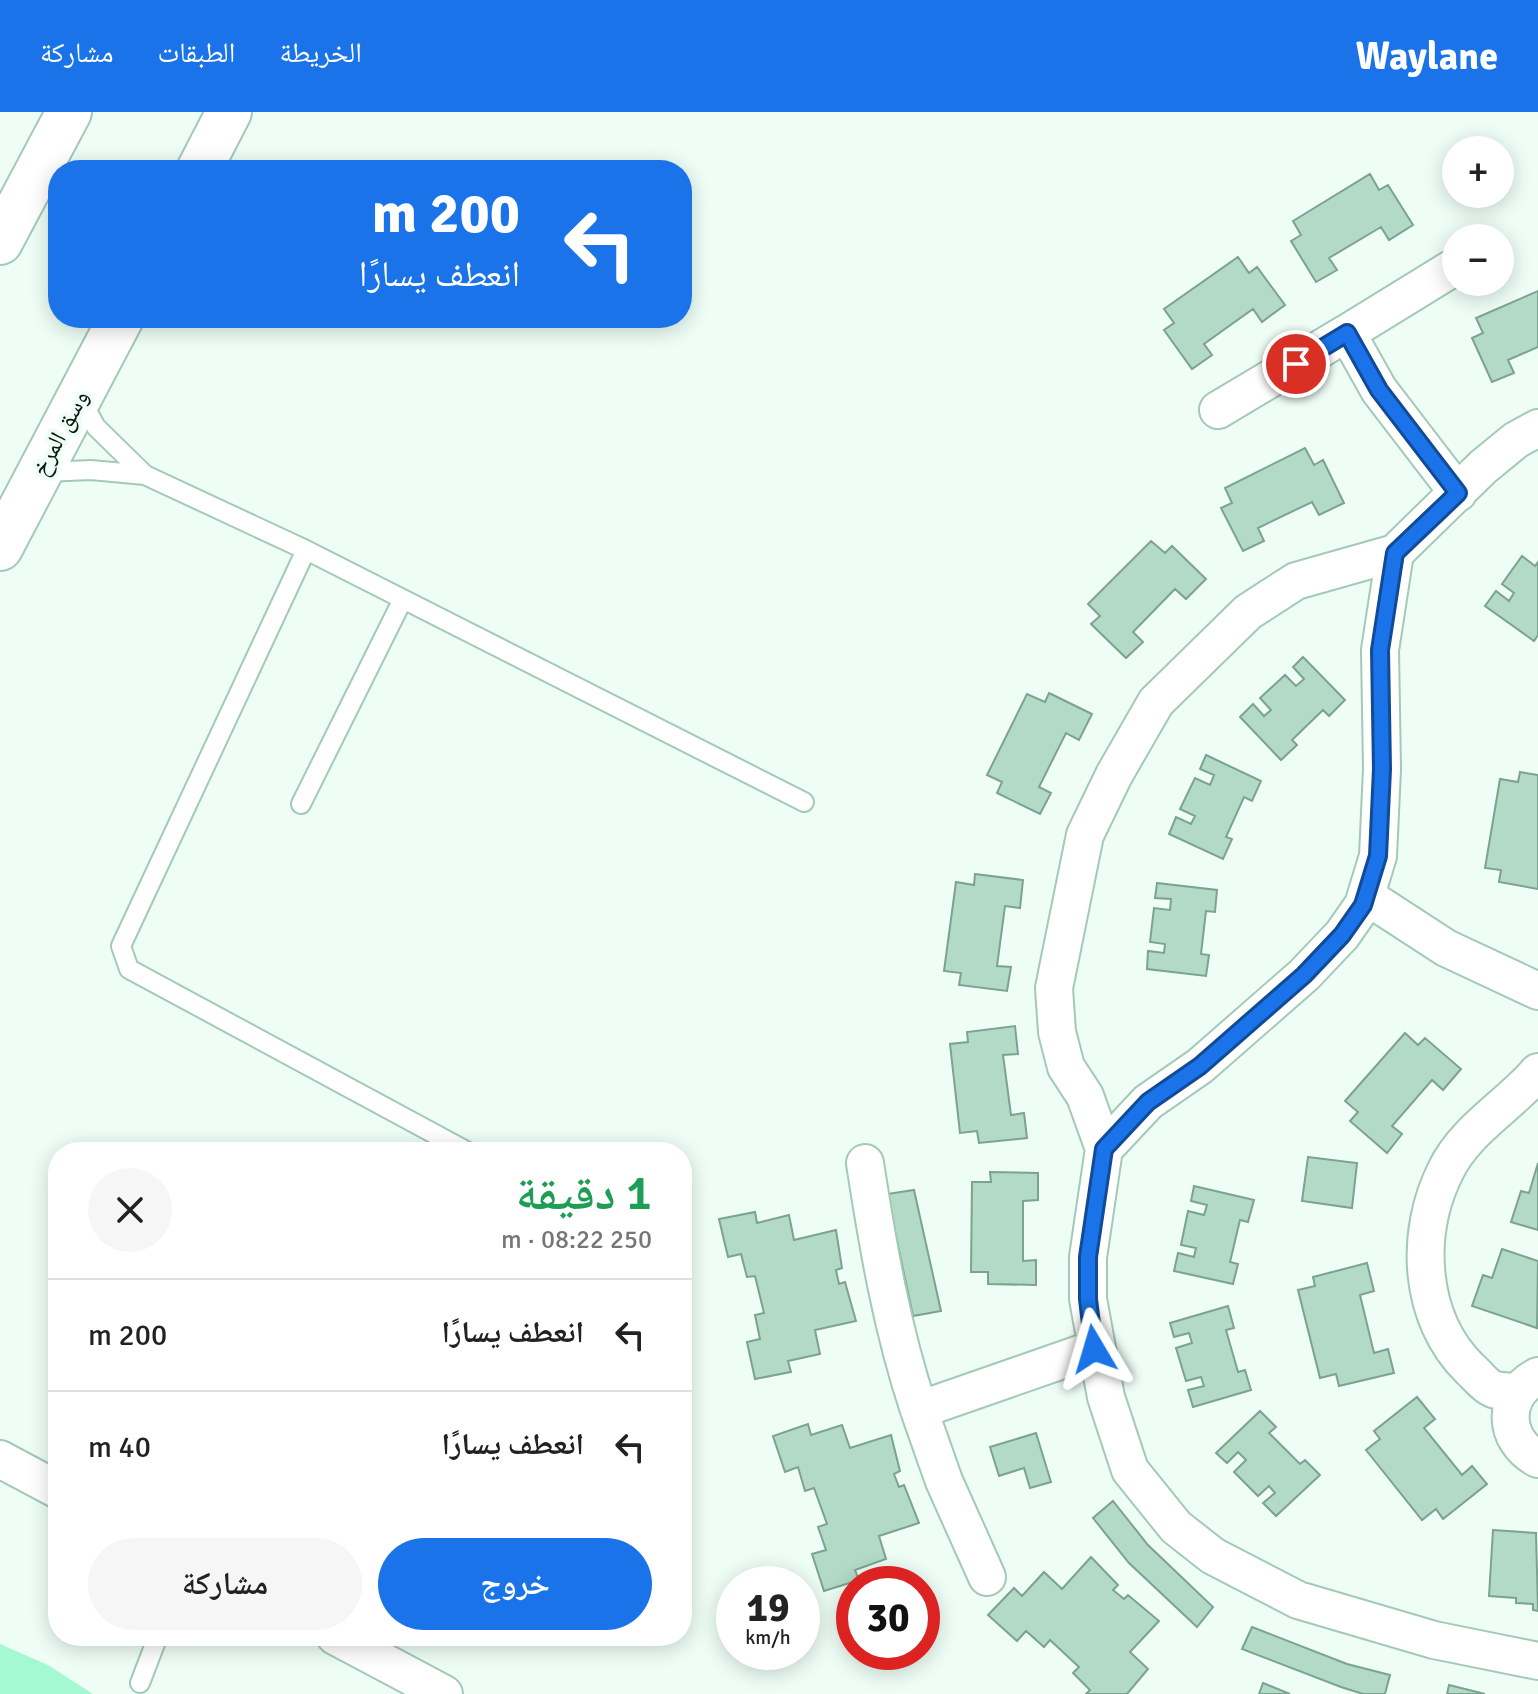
<!DOCTYPE html>
<html lang="ar">
<head>
<meta charset="utf-8">
<style>
	:root { --surface:#fff; --page:#f6f6f6; --text:#222; --muted:#767676; --line:#e0e0e0; --accent:#1a73e8 }
	body { margin:0; font-family:Signika,"Noto Naskh Arabic",sans-serif; background:var(--page); color:var(--text); direction:rtl; height:100vh; display:flex; flex-direction:column; font-size:30px; white-space:nowrap }
	* { box-sizing:border-box; margin:0 }
	p { font-size:26px; color:var(--muted) }
	.icon { flex:none; width:44px; height:44px; fill:none; stroke:currentColor; stroke-width:2; stroke-linecap:round; stroke-linejoin:round }
	.map { position:relative; flex:1; overflow:hidden; direction:ltr }
	.details { position:absolute; left:48px; top:1030px; width:644px; height:504px; display:flex; flex-direction:column; background:var(--surface); border-radius:32px; box-shadow:0 4px 20px #0003; direction:rtl }
	.details>* { flex:none }
	.hud { position:absolute; left:48px; top:48px; width:644px; height:168px; border-radius:32px; box-shadow:0 4px 20px #0003; direction:rtl; background:#1a73e8; color:#fff; overflow:hidden }
	.fabs { position:absolute; left:1442px; top:24px; display:grid; gap:16px }
	.fabs a { display:grid; place-items:center; width:72px; height:72px; border-radius:50%; background:var(--surface); box-shadow:0 4px 20px #0003; font-size:40px }
	.speed { position:absolute; left:716px; top:1454px; display:flex; gap:16px; font-size:40px; font-weight:700; text-align:center }
	.speed>* { display:grid; place-content:center; width:104px; height:104px; border-radius:50%; background:var(--surface); box-shadow:0 4px 20px #0003; line-height:1 }
	.speed small { font-size:20px; font-weight:400 }
	.speed .limit { border:12px solid #d22; background:#fff; color:#111 }
	.pin { position:absolute; display:grid; place-items:center; width:68px; height:68px; color:#fff; margin:-34px; border:4px solid #fff; border-radius:50%; box-shadow:0 2px 8px #0007 }
	.me { position:absolute; width:88px; margin:-44px; rotate:353deg; stroke-linejoin:round; filter:drop-shadow(0 0 6px #0008) }
	.turn { display:flex; align-items:center; gap:28px; height:168px; padding:0 40px; font-size:36px }
	.turn .icon { width:104px; height:104px; stroke-width:2.5 }
	.turn b { display:block; font-size:56px; line-height:68px }
	.round { display:grid; place-items:center; flex:none; width:84px; height:84px; border-radius:42px; background:var(--page) }
	.summary { display:flex; align-items:center; justify-content:space-between; height:136px; padding:0 40px }
	h1 { font-size:48px; font-weight:600; line-height:60px; color:#1e9e55 }
	.button { display:flex; gap:16px; margin-top:auto; padding:16px 40px }
	.button a { flex:1; height:92px; border-radius:48px; background:var(--accent); color:#fff; font-size:32px; font-weight:600; line-height:92px; text-align:center }
	.button a+a { background:var(--page); color:var(--text) }
	ul { padding:0; list-style:none }
	li { display:flex; align-items:center; gap:24px; height:112px; padding:0 40px; border-top:2px solid var(--line) }
	li div { flex:1 }
	li b { display:block; font-size:30px }
	li em { font-style:normal }
	header { display:flex; align-items:center; gap:48px; box-sizing:border-box; height:112px; padding:0 40px; background:var(--accent); color:#fff }
	header strong { font-size:38px }
	nav { display:flex; gap:44px; margin-inline-start:auto; font-size:28px }
	.map>svg:first-child { display:block }
	.green { fill:#a4f9d3 }
	.building { fill:#b2dac7; stroke:#7ca290; stroke-width:2 }
	.lines { fill:none; stroke-linecap:round; stroke-linejoin:round }
	.lane-casing { stroke:#a3cab7; stroke-width:22 }
	.street-casing { stroke:#a3cab7; stroke-width:40 }
	.secondary-casing { stroke:#a3cab7; stroke-width:48 }
	.lane { stroke:#fff; stroke-width:18 }
	.street { stroke:#fff; stroke-width:36 }
	.secondary { stroke:#fff; stroke-width:44 }
	.route-casing { stroke:#114b97; stroke-width:20 }
	.route { stroke:#1a73e8; stroke-width:14 }
	.labels { text-anchor:middle; stroke-width:8; stroke-linejoin:round; paint-order:stroke }
	.street-label { font-size:24px; fill:#081610; stroke:#eefef6 }
</style>
</head>
<body>
<header>
<strong>Waylane</strong>
<nav><a>الخريطة</a><a>الطبقات</a><a>مشاركة</a></nav>
</header>
<div class="map">
<svg width="1538" height="1582" viewBox="0 0 1538 1582">
	<rect width="100%" height="100%" fill="#eefef6"/>
	<path class="green" d="M 0,1532 L 48,1553 L 93,1582 L 0,1582 Z"/>
	<path class="building" d="M 1370,62 L 1379,78 L 1388,73 L 1413,113 L 1389,128 L 1381,115 L 1329,146 L 1337,158 L 1316,170 L 1291,129 L 1301,123 L 1293,109 Z
		M 1238,145 L 1249,161 L 1257,155 L 1285,193 L 1262,210 L 1253,197 L 1204,232 L 1212,243 L 1192,257 L 1164,218 L 1174,211 L 1164,197 Z
		M 1538,179 L 1538,235 L 1508,248 L 1514,261 L 1492,270 L 1472,226 L 1483,221 L 1476,206 Z
		M 1305,336 L 1314,353 L 1323,348 L 1344,391 L 1319,403 L 1312,390 L 1258,416 L 1264,429 L 1243,439 L 1221,396 L 1232,391 L 1225,376 Z
		M 1151,429 L 1165,441 L 1172,434 L 1206,467 L 1186,487 L 1175,477 L 1133,520 L 1143,530 L 1126,546 L 1091,512 L 1100,504 L 1088,492 Z
		M 1522,444 L 1535,454 L 1538,450 L 1538,523 L 1534,529 L 1485,494 L 1496,479 L 1509,489 L 1514,481 L 1502,472 Z
		M 1303,545 L 1345,588 L 1329,604 L 1323,598 L 1292,628 L 1297,633 L 1281,648 L 1240,605 L 1253,592 L 1264,604 L 1271,598 L 1260,586 L 1285,563 L 1296,574 L 1304,567 L 1293,555 Z
		M 1049,581 L 1092,602 L 1079,628 L 1066,621 L 1039,675 L 1051,681 L 1040,702 L 997,681 L 1002,670 L 987,663 L 1027,582 L 1045,590 Z
		M 1206,643 L 1261,669 L 1252,689 L 1244,685 L 1226,725 L 1232,727 L 1223,747 L 1169,722 L 1176,705 L 1191,712 L 1195,704 L 1180,697 L 1195,666 L 1210,673 L 1214,663 L 1200,657 Z
		M 1520,660 L 1538,663 L 1538,777 L 1499,770 L 1501,758 L 1485,756 L 1500,667 L 1518,670 Z
		M 975,762 L 1023,768 L 1020,796 L 1005,794 L 997,854 L 1011,855 L 1007,879 L 959,873 L 961,861 L 944,859 L 956,770 L 974,773 Z
		M 1157,771 L 1217,778 L 1215,800 L 1206,799 L 1201,842 L 1209,843 L 1206,864 L 1147,857 L 1148,839 L 1164,841 L 1165,832 L 1150,830 L 1154,796 L 1170,798 L 1171,787 L 1155,786 Z
		M 1015,914 L 1018,942 L 1003,943 L 1011,1003 L 1024,1001 L 1027,1026 L 979,1031 L 977,1019 L 960,1021 L 950,932 L 968,930 L 967,920 Z
		M 1405,921 L 1418,933 L 1425,926 L 1461,957 L 1443,978 L 1432,968 L 1392,1014 L 1402,1022 L 1387,1041 L 1350,1009 L 1358,1000 L 1345,989 Z
		M 1308,1045 L 1357,1051 L 1352,1096 L 1302,1089 Z
		M 1538,1051 L 1538,1118 L 1511,1110 L 1521,1079 L 1529,1081 Z
		M 990,1060 L 1038,1061 L 1038,1088 L 1023,1089 L 1023,1149 L 1036,1148 L 1036,1173 L 988,1172 L 988,1160 L 971,1160 L 972,1070 L 991,1070 Z
		M 1194,1074 L 1254,1088 L 1248,1110 L 1240,1108 L 1230,1150 L 1238,1152 L 1233,1172 L 1174,1159 L 1178,1141 L 1194,1145 L 1196,1136 L 1181,1133 L 1188,1099 L 1204,1103 L 1207,1093 L 1191,1089 Z
		M 914,1078 L 941,1199 L 913,1204 L 887,1082 Z
		M 755,1100 L 757,1111 L 789,1103 L 794,1128 L 836,1118 L 842,1156 L 836,1158 L 839,1172 L 845,1170 L 856,1209 L 815,1218 L 820,1242 L 788,1249 L 791,1260 L 755,1267 L 747,1230 L 760,1227 L 755,1203 L 764,1201 L 755,1164 L 747,1165 L 741,1142 L 728,1145 L 719,1107 Z
		M 1502,1137 L 1538,1149 L 1537,1216 L 1472,1194 L 1483,1163 L 1492,1166 Z
		M 1367,1151 L 1374,1179 L 1360,1183 L 1374,1241 L 1388,1237 L 1394,1261 L 1339,1274 L 1336,1262 L 1320,1266 L 1298,1178 L 1315,1174 L 1313,1165 Z
		M 1228,1194 L 1234,1216 L 1226,1218 L 1238,1260 L 1245,1258 L 1251,1278 L 1193,1295 L 1188,1278 L 1204,1274 L 1201,1265 L 1186,1269 L 1176,1236 L 1192,1231 L 1189,1221 L 1174,1225 L 1170,1211 Z
		M 1417,1285 L 1435,1307 L 1424,1316 L 1462,1363 L 1472,1354 L 1487,1372 L 1443,1407 L 1436,1397 L 1422,1408 L 1366,1338 L 1380,1327 L 1374,1319 Z
		M 1260,1299 L 1276,1315 L 1269,1321 L 1300,1352 L 1305,1348 L 1320,1363 L 1276,1404 L 1263,1391 L 1275,1381 L 1269,1374 L 1258,1384 L 1234,1360 L 1246,1348 L 1238,1340 L 1227,1351 L 1216,1341 Z
		M 808,1312 L 811,1323 L 842,1313 L 850,1336 L 891,1323 L 900,1359 L 894,1362 L 899,1375 L 904,1373 L 919,1411 L 879,1424 L 886,1447 L 855,1458 L 859,1468 L 824,1479 L 812,1442 L 826,1438 L 818,1415 L 827,1412 L 814,1376 L 805,1379 L 798,1355 L 785,1360 L 773,1324 Z
		M 1036,1321 L 1051,1370 L 1030,1376 L 1024,1356 L 999,1364 L 990,1335 Z
		M 1113,1389 L 1148,1433 L 1213,1495 L 1197,1515 L 1129,1451 L 1093,1406 Z
		M 1493,1418 L 1536,1421 L 1538,1499 L 1533,1498 L 1533,1492 L 1516,1491 L 1516,1486 L 1489,1484 Z
		M 1091,1445 L 1118,1473 L 1113,1478 L 1124,1487 L 1128,1483 L 1159,1509 L 1130,1540 L 1148,1557 L 1127,1582 L 1086,1582 L 1090,1578 L 1073,1561 L 1079,1555 L 1050,1528 L 1044,1535 L 1026,1519 L 1017,1529 L 988,1503 L 1014,1476 L 1022,1484 L 1044,1460 L 1062,1477 Z
		M 1252,1515 L 1347,1552 L 1390,1563 L 1385,1582 L 1363,1582 L 1341,1575 L 1242,1537 Z
		M 1263,1571 L 1290,1582 L 1259,1582 Z
		M 1449,1573 L 1485,1582 L 1447,1582 Z"/>
	<g class="lines">
		<defs>
			<path id="lane" d="M 80,286 L 96,315 L 145,363 L 306,438 L 804,690
				M 44,360 L 91,358 L 145,363
				M 306,438 L 121,834 L 129,857 L 468,1040
				M 301,692 L 403,487
				M 140,1571 L 158,1524"/>
			<path id="street" d="M 1456,154 L 1347,221 L 1379,278 L 1458,381
				M 1218,298 L 1347,221
				M 1538,316 L 1516,328 L 1483,355 L 1395,441 L 1380,538 L 1382,657 L 1378,744 L 1363,793 L 1342,823 L 1304,863 L 1200,954 L 1148,990 L 1104,1037 L 1088,1145 L 1088,1187 L 1106,1285 L 1130,1358 L 1176,1415 L 1213,1444 L 1298,1488 L 1434,1528 L 1538,1549
				M 1366,784 L 1446,836 L 1538,879
				M 1104,1037 L 1085,984 L 1066,955 L 1057,920 L 1054,876 L 1085,723 L 1114,663 L 1156,590 L 1248,500 L 1296,469 L 1395,441
				M 865,1051 C 878,1135 892,1217 919,1298 L 1094,1237
				M 1538,1264 C 1501,1283 1502,1328 1538,1347
				M 1517,1280 C 1510,1279 1500,1280 1493,1277 C 1485,1274 1477,1263 1470,1257 C 1418,1206 1414,1121 1446,1058 C 1465,1018 1510,993 1538,960
				M 919,1298 L 944,1369 L 987,1465
				M 0,1347 L 58,1378
				M 335,1524 L 444,1582"/>
			<path id="secondary" d="M 199,58 L 229,0
				M 0,130 L 69,0
				M 0,436 L 121,206"/>
		</defs>
		<use href="#lane" class="lane-casing"/>
		<use href="#street" class="street-casing"/>
		<use href="#secondary" class="secondary-casing"/>
		<use href="#lane" class="lane"/>
		<use href="#street" class="street"/>
		<use href="#secondary" class="secondary"/>
	</g>
	<g class="lines">
		<defs>
			<path id="route" d="M 1094,1237 L 1088,1187 L 1088,1145 L 1104,1037 L 1148,990 L 1200,954 L 1304,863 L 1342,823 L 1363,793 L 1378,744 L 1382,657 L 1380,538 L 1395,441 L 1458,381 L 1379,278 L 1347,221 L 1296,252"/>
		</defs>
		<use href="#route" class="route-casing"/>
		<use href="#route" class="route"/>
	</g>
	<g class="labels">
		<g class="street-label">
			<text transform="translate(60 321) rotate(-62)" y="8">وسق المرخ</text>
		</g>
	</g>
</svg>
<div class="fabs">
<a>+</a>
<a>−</a>
</div>
<div class="speed"><div>19<small>km/h</small></div><div class="limit">30</div></div>
<div class="pin" style="left:1296px;top:252px;background:#d93025"><svg class="icon" aria-label="arrive" viewBox="0 0 24 24"><path d="M6 21V4h12l-3 4 3 4H6"/></svg></div>
<svg class="me" style="left:1094px;top:1237px" viewBox="-20 -20 40 40"><path d="M0-17L14 15 0 8-14 15z" fill="#1a73e8" stroke="#fff" stroke-width="4"/></svg>
<div class="hud">
<div class="turn"><svg class="icon" aria-label="left" viewBox="0 0 24 24"><path d="M17 20v-9H6M10 6l-5 5 5 5"/></svg><div><b>200 m</b>انعطف يسارًا</div></div>
</div>
<section class="details">
<div class="summary"><div><h1>1 دقيقة</h1><p>250 m · 08:22</p></div><a class="round"><svg class="icon" aria-label="close" viewBox="0 0 24 24"><path d="M6 6l12 12M18 6L6 18"/></svg></a></div>
<ul>
<li><svg class="icon" aria-label="left" viewBox="0 0 24 24"><path d="M17 20v-9H6M10 6l-5 5 5 5"/></svg><div><b>انعطف يسارًا</b></div><em>200 m</em></li>
<li><svg class="icon" aria-label="left" viewBox="0 0 24 24"><path d="M17 20v-9H6M10 6l-5 5 5 5"/></svg><div><b>انعطف يسارًا</b></div><em>40 m</em></li>
</ul>
<div class="button"><a>خروج</a><a>مشاركة</a></div>
</section>
</div>
</body>
</html>
